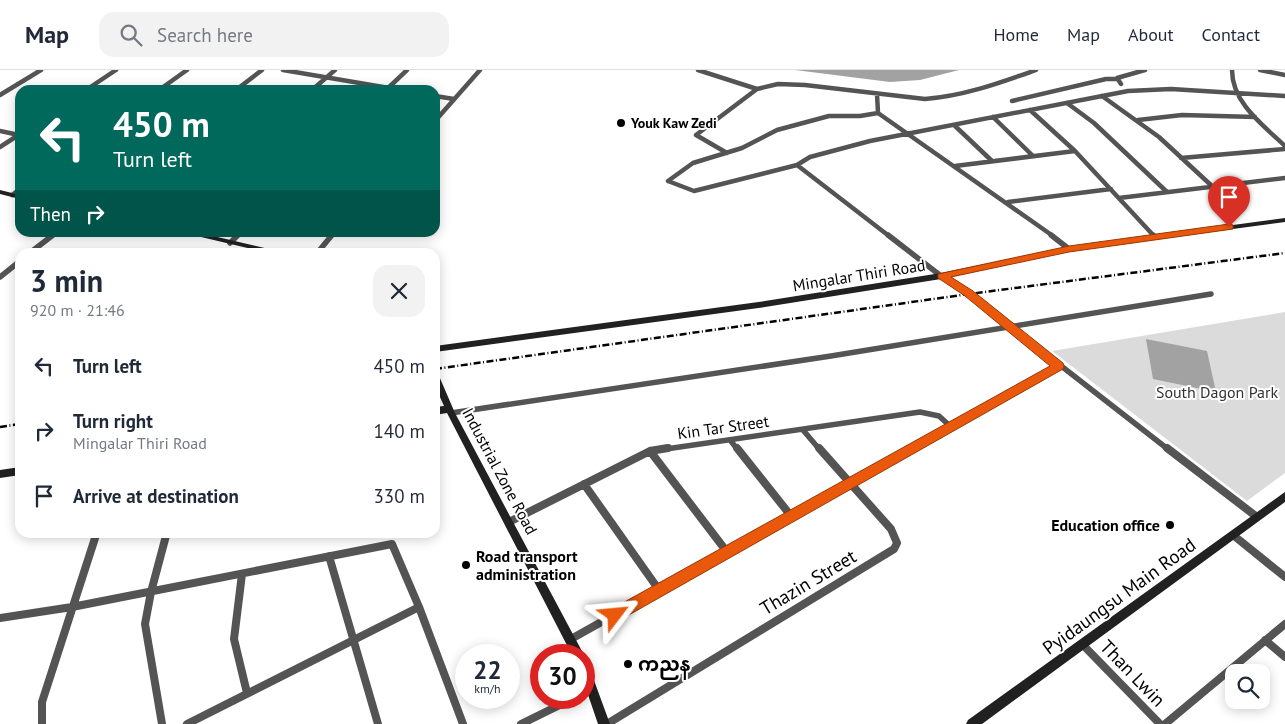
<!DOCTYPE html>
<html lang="en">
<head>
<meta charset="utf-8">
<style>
	:root { --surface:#fff; --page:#f2f2f3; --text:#1f2937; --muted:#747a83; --line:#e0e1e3 }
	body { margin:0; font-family:"PT Sans","Noto Sans Myanmar",sans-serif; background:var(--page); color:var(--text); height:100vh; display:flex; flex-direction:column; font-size:19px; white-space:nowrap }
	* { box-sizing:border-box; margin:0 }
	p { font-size:16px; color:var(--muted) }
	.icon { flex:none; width:28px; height:28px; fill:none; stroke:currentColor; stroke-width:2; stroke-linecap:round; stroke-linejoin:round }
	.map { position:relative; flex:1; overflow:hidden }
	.sheet { position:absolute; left:15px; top:178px; width:425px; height:290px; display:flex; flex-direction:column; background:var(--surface); border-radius:15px; box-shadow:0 2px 12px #0003 }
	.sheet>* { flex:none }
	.top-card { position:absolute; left:15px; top:15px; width:425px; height:152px; border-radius:15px; box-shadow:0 2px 12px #0003; background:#00695c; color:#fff; overflow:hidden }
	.controls { position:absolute; left:1225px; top:594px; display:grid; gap:10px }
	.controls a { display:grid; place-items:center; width:45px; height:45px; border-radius:10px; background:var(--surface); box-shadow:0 2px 12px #0003; font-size:25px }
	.speed { position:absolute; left:455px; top:574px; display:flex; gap:10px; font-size:25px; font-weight:700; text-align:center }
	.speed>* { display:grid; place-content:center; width:65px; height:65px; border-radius:50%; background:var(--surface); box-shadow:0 2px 12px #0003; line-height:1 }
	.speed small { font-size:12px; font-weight:400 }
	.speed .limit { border:8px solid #d22; background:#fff; color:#111 }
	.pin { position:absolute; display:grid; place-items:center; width:42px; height:42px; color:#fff; margin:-51px -21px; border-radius:50% 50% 50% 0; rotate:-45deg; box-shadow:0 0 5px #0007 }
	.pin .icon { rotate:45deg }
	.me { position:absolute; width:55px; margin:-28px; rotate:61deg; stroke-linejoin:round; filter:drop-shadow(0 0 4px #0008) }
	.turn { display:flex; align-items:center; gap:18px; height:105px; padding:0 15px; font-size:22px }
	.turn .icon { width:65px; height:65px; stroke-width:2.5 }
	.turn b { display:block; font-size:35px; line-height:42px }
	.then { display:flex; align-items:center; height:48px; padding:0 15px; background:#0003; gap:10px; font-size:19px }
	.round { display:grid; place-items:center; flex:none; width:52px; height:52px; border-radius:15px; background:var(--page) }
	.head { display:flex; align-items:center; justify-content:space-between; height:85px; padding:0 15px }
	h1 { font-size:30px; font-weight:800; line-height:38px }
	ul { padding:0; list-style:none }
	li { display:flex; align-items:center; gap:15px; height:65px; padding:0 15px }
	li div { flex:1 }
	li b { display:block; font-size:19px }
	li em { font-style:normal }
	header { display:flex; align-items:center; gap:30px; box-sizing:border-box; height:70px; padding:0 25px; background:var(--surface); border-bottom:1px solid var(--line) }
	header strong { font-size:24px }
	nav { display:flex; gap:28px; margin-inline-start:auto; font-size:18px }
	.search { width:350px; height:45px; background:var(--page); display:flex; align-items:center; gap:12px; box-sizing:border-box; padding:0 18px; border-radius:15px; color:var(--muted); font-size:19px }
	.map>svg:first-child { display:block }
	.green { fill:#dbdbdb }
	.water { fill:#a2a2a2 }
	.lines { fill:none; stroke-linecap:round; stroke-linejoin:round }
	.street-far2 { stroke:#545454; stroke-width:4.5 }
	.street-far1 { stroke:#545454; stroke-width:5.5 }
	.street { stroke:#545454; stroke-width:8 }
	.secondary { fill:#212121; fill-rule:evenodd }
	.rail { stroke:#000; stroke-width:2.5; stroke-dasharray:7 2.5 1 2.5; stroke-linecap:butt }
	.route { fill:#ea580c; stroke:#983908 }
	.poi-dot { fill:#000; stroke:#fff; stroke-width:2 }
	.labels { text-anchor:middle; stroke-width:4; stroke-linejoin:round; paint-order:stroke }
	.far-poi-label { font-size:14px; font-weight:bold; fill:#000; stroke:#fff; text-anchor:start }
	.street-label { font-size:16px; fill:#000; stroke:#fff }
	.park-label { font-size:16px; fill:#323232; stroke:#fff }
	.poi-label { font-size:16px; font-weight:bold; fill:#000; stroke:#fff; text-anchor:end }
	.near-street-label { font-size:19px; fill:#000; stroke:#fff }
	.near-poi-label { font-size:19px; font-weight:bold; fill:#000; stroke:#fff; text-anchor:start }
</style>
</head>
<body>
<header>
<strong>Map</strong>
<div class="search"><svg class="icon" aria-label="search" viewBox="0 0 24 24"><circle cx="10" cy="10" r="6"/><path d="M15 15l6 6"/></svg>Search here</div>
<nav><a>Home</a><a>Map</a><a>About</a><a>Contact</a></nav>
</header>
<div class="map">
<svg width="1285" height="654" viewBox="0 0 1285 654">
	<rect width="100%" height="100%" fill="#fff"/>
	<path class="green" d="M 1285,242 L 1285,403 L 1247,431 L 1052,281 Z"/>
	<path class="water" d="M 795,0 L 959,0 L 920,10 L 890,12 Z
		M 1146,269 L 1207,281 L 1216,322 L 1153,309 Z"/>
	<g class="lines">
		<path class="street-far2" d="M 283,0 L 401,20
			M 698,0 L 757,19
			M 1232,0 C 1232,33 1263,55 1285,76
			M 1260,0 L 1285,5
			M 1121,14 L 1117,8 L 1145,0
			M 86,20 L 116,0
			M 159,20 L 187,0
			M 236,20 L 262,0
			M 312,20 L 335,0
			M 386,20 L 407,0
			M 877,24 L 878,43 L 1053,166
			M 0,25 L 41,0
			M 435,26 L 454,29
			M 1102,26 L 1159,67 L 1213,117
			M 1012,31 L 1106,9 L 1117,9
			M 1067,33 L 1094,53 L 1167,122
			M 1030,40 L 1075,81 L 1154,166
			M 993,47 L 1033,86
			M 1138,50 L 1182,45 L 1255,47
			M 435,51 L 480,0
			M 954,55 L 992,91
			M 0,61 L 19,65
			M 0,77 L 20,64
			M 727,83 L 696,65 L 757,19 L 778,14 L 805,15 L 925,29 C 964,26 999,13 1036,0
			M 1181,88 L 1285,79
			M 797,95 L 889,166
			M 955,96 L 1075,81
			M 668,111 L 694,121 L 797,95 L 810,87 L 870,71 L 1128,21 L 1171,19 L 1285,26
			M 668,111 L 693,93 L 742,78 L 777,60 L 829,46 L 860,46 L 878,43
			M 12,125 L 20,119
			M 1119,128 L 1285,108
			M 1008,132 L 1111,119
			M 51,166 L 57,162
			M 237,166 L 241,162
			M 331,166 L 335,162"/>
		<path class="street-far1" d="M 888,165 L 941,206 L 969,224 L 1169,380
			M 1051,165 L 1069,179
			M 1153,165 L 1155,167
			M 230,173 L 238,165
			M 31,182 L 53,165
			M 318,182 L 332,165
			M 0,207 L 20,191
			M 451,343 L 831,286 L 1211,224
			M 803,360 L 820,380
			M 730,370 L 738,380
			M 659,380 L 920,342 L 939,346 L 951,357
			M 909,380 L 1059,296"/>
		<path class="street" d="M 737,378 L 791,446
			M 1167,378 L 1257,447
			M 650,381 L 727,482
			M 584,414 L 659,520
			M 509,452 L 650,381 L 668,378
			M 1233,465 L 1285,507
			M 329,486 L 378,654
			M 242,504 L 234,569 L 247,623
			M 0,548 L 72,537 L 392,474 L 419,537 L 463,654
			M 571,569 L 912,378
			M 1265,570 L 1285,587
			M 1082,574 L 1160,654
			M 42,654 L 42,632 L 97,462
			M 162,654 L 145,554 L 151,522 L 167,462
			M 187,654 L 419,537
			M 521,654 L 574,628
			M 607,654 L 894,479 L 897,473 L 891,459 L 819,378
			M 1165,654 L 1285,554"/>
		<path class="secondary" d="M 0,120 L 20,125 L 20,129 L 0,124 Z
			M 1285,148 L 1285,152 L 1069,181 L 941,209 L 765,237 L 435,282 L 435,276 L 765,231 L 941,203 L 1069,177 Z
			M 180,162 L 196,162 L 273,180 L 277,182 L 264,182 Z
			M 435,303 L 439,306 L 455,343 L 584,585 L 572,585 L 447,343 L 435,345 L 435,337 L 444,336 L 435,316 Z
			M 20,397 L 20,405 L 0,408 L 0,400 Z
			M 1285,422 L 1285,432 L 982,654 L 966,654 L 968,650 Z
			M 584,592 L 588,594 L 610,654 L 598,654 L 584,613 Z"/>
		<path class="rail" d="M 435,299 L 969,224 L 1285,183
			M 0,357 L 20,354"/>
	</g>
	<path class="route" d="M 1229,154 L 1233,155 L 1233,159 L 1069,182 L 951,207 L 973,221 L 1063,293 L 1064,296 L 1063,299 L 620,550 L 615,552 L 610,550 L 608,545 L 610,540 L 1050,296 L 965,226 L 938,208 L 938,204 L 1069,176 Z"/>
	<g class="poi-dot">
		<circle cx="621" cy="53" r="5"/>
		<circle cx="1170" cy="455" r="5"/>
		<circle cx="466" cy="495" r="5"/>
		<circle cx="628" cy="594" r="5"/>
	</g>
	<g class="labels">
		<g class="far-poi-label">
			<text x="631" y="58">Youk Kaw Zedi</text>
		</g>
		<g class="street-label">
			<text transform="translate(859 205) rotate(-9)" y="6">Mingalar Thiri Road</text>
			<text transform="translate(723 357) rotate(-8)" y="6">Kin Tar Street</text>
			<text transform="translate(500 401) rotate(62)" y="6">Industrial Zone Road</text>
		</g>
		<g class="park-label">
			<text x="1217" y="328">South Dagon Park</text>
		</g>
		<g class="poi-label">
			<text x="1160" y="461">Education office</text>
			<text x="476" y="492" text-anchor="start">Road transport<tspan x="476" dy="18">administration</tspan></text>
		</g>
		<g class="near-street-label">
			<text transform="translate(808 512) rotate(-31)" y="7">Thazin Street</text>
			<text transform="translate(1119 526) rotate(-36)" y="7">Pyidaungsu Main Road</text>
			<text transform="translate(1133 603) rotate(46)" y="7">Than Lwin</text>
		</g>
		<g class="near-poi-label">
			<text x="638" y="601">ကညန</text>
		</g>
	</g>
</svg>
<div class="controls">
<a><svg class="icon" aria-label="search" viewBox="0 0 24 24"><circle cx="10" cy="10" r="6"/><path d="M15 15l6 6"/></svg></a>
</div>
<div class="speed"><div>22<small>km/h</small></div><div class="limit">30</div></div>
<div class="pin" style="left:1229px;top:157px;background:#d93025"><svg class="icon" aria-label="arrive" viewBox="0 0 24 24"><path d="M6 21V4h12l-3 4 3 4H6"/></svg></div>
<svg class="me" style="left:615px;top:545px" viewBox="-20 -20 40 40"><path d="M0-17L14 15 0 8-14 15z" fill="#ea580c" stroke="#fff" stroke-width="4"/></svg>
<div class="top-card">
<div class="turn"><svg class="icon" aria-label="left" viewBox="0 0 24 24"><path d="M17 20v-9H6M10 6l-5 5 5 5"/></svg><div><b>450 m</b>Turn left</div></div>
<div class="then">Then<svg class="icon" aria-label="right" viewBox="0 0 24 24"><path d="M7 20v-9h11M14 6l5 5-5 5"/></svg></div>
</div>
<section class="sheet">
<div class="head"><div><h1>3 min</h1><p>920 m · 21:46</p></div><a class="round"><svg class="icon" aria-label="close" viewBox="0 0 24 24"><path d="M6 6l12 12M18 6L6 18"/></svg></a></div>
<ul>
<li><svg class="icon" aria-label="left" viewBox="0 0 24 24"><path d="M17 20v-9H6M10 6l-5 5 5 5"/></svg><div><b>Turn left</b></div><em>450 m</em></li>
<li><svg class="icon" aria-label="right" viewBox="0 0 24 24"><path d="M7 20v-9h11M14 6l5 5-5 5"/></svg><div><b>Turn right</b><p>Mingalar Thiri Road</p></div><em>140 m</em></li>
<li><svg class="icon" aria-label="arrive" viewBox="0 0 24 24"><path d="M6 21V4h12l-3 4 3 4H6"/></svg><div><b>Arrive at destination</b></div><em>330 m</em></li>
</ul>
</section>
</div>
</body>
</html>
